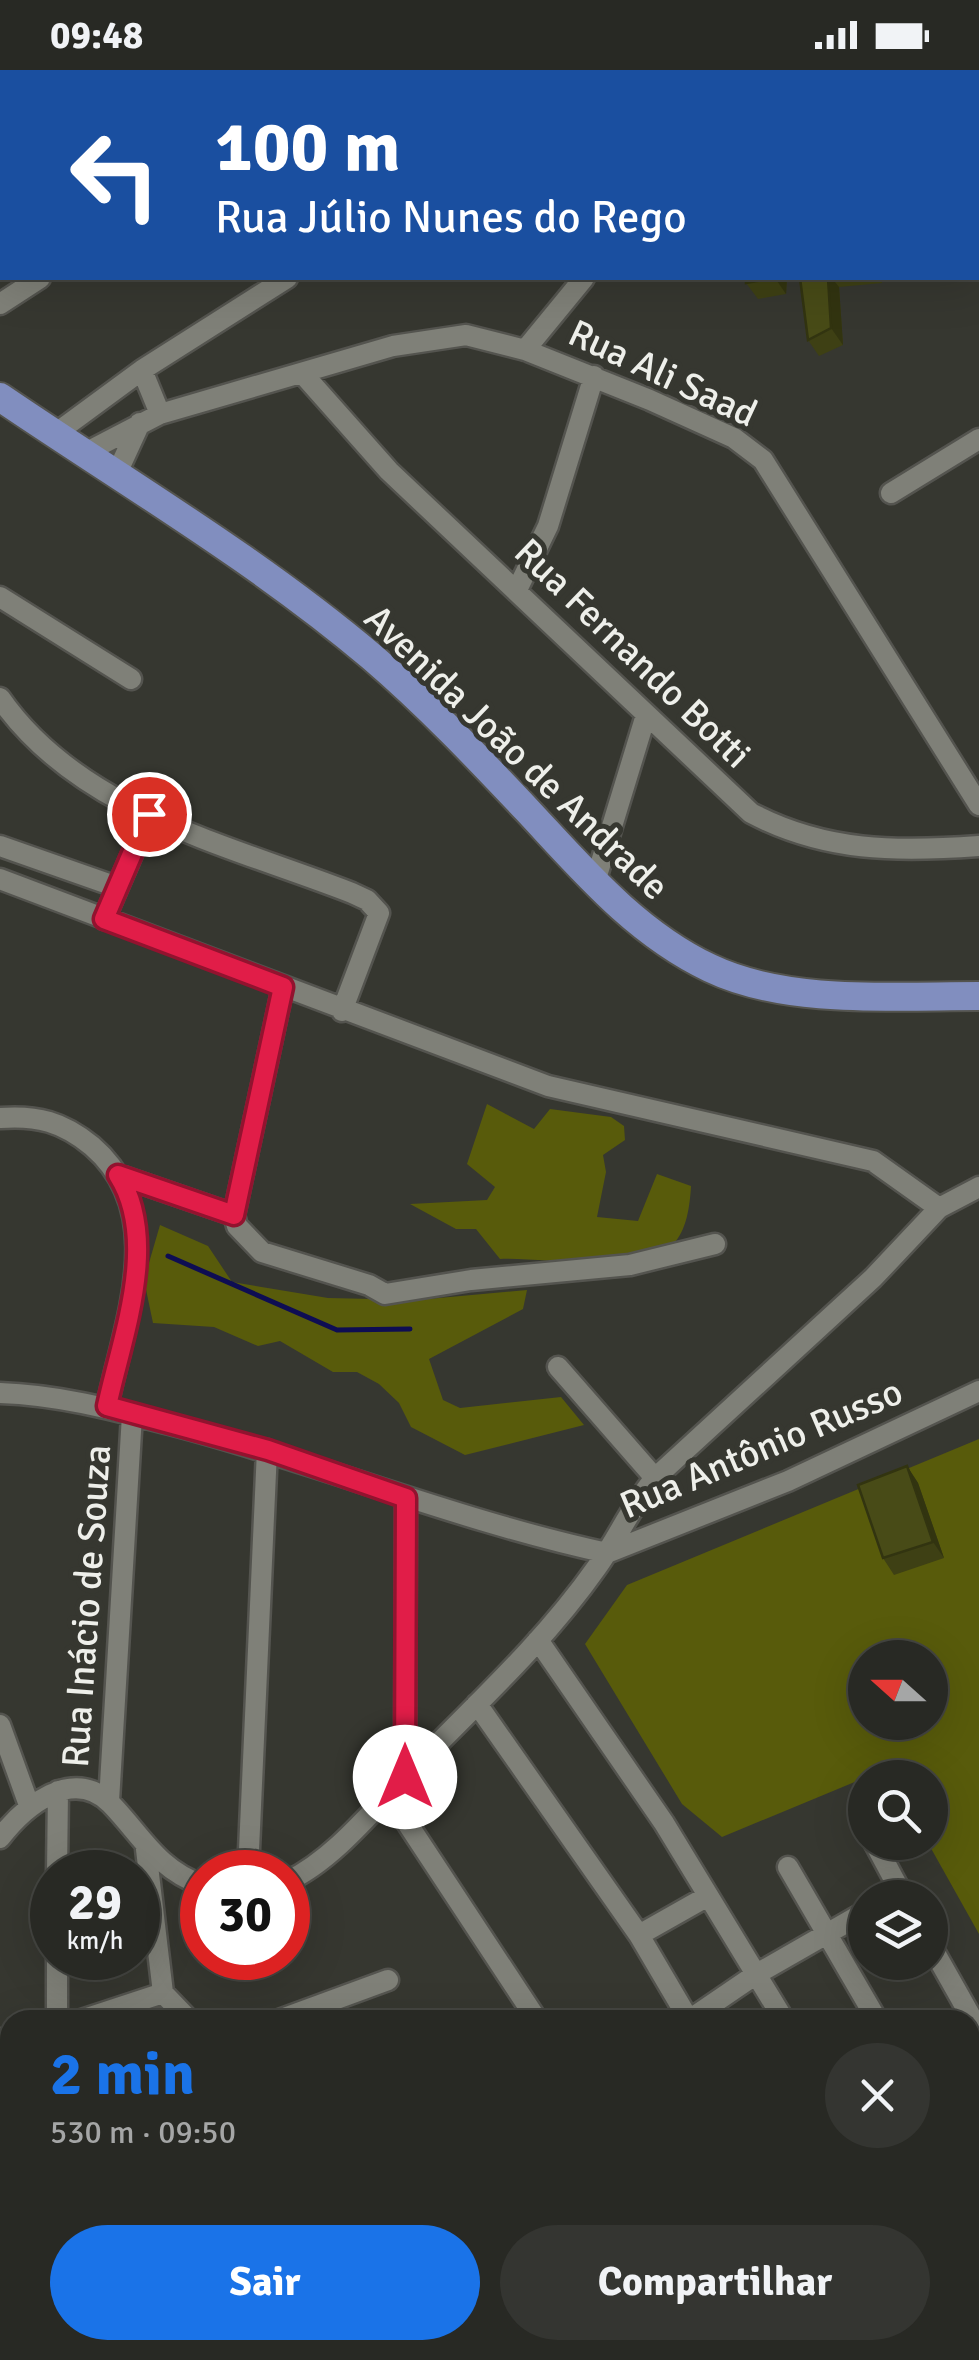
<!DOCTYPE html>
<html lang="pt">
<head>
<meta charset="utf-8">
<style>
	:root { --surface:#282924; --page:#343531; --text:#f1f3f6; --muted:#a5a6a6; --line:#444541; --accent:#1a73e8 }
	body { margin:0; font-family:Signika,sans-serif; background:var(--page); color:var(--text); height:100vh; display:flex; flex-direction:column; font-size:38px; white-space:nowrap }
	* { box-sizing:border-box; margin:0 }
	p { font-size:32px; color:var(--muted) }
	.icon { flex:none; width:55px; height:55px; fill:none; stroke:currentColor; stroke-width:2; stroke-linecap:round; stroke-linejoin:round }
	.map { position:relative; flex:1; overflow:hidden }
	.drawer { position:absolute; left:0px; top:1940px; width:980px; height:350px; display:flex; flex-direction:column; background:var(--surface); border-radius:30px 30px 0 0; box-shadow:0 10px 40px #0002,0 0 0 2px var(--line) }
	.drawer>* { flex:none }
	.top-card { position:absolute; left:0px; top:0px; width:980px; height:210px; box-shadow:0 10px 40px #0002,0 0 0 2px var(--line); background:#1a4fa0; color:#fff; overflow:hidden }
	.needle { width:65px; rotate:291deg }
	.buttons { position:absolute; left:848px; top:1570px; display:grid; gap:20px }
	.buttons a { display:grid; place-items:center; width:100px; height:100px; border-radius:50%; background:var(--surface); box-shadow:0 10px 40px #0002,0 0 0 2px var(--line); font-size:50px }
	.speed { position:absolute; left:30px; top:1780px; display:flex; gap:20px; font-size:50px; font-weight:700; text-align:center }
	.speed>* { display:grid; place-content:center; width:130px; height:130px; border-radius:50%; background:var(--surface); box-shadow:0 10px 40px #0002,0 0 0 2px var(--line); line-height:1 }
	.speed small { font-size:25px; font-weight:400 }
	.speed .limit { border:15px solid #d22; background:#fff; color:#111 }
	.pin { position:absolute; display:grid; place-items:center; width:85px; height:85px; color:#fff; margin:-42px; border:5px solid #fff; border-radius:50%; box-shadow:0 2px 10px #0007 }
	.me { position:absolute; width:110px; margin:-55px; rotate:0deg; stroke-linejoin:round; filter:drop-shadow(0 0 8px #0008) }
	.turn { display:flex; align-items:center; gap:35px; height:210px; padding:0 50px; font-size:45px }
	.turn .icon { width:130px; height:130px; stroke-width:2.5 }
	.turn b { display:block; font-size:70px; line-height:85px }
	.round { display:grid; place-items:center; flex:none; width:105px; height:105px; border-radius:52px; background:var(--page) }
	.summary { display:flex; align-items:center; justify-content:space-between; height:170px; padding:0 50px }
	h1 { font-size:60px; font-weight:700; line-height:75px; color:var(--accent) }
	.action { display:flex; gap:20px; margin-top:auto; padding:20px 50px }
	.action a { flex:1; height:115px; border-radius:60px; background:var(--accent); color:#fff; font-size:40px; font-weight:700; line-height:115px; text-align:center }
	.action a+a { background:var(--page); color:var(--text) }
	.status { display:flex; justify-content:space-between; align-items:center; height:70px; padding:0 50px; background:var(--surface); direction:ltr }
	.status svg { height:28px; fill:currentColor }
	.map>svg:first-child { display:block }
	.green { fill:#585b0b; fill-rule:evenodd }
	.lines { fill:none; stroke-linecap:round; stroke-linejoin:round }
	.stream { stroke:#0e0d53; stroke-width:5 }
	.minor-casing { stroke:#54544f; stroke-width:25 }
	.major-casing { stroke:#54544f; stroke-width:32 }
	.minor { stroke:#7f8078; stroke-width:20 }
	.major { stroke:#818ebf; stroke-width:28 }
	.wall { fill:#3e4014 }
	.shaded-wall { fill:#323410 }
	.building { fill:#484b17; stroke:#323410; stroke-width:2.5 }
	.route-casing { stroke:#92132f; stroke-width:25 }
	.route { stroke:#e11d48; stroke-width:18 }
	.labels { text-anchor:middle; stroke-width:10; stroke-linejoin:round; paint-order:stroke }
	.street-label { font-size:38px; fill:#eeefea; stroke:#363730 }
</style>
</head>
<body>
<div class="status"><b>09:48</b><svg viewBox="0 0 49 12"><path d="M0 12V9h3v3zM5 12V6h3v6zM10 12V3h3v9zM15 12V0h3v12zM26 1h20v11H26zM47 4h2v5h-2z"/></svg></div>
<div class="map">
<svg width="979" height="2290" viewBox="0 0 979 2290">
	<rect width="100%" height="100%" fill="#363730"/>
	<path class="green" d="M 487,1034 L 534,1059 L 550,1039 L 611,1047 L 624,1056 L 625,1070 L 603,1085 L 606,1102 L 597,1147 L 638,1151 L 657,1104 L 691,1116 C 690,1134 687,1162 672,1175 C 639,1206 543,1187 500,1189 L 476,1159 L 456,1159 L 410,1134 L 487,1130 L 495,1117 L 467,1094 Z
		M 160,1155 L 208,1176 L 232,1212 L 328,1228 L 417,1230 L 527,1220 L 523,1239 L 429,1289 L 443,1330 L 460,1338 L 561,1327 L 584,1355 L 465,1385 L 411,1357 L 399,1333 L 379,1314 L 357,1302 L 333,1302 L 280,1271 L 258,1276 L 214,1257 L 153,1253 L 144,1210 Z
		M 979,1369 L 979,1864 L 928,1773 L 930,1708 L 892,1707 L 886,1699 L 722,1767 L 682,1734 L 585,1574 L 627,1515 ZM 865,1588 L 930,1588 L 930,1652 L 865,1652 Z"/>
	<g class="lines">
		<path class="stream" d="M 168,1186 L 337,1260 L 410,1259"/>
		<defs>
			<path id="minor" d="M 43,0 L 44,2
				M 445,0 L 447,2
				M 557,0 L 559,2
				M 755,0 L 756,2
				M 190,2 L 192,0
				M 362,2 L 366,0
				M 0,234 L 40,208
				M 525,280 L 584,208
				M 142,300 L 160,344
				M 303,304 L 389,401 L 751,743 C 825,782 897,782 979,776
				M 55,364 L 142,300 L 287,208
				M 85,383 L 160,344 L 393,276 L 466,265 L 525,280 L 650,330 L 734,368 L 763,390 L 979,735
				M 117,403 L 140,353
				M 891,423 L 979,369
				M 517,520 L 548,456 L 594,306
				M 0,527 L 131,609
				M 0,628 C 79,742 229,775 352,823 L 367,830 L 379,843 L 342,941
				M 0,776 L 117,817
				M 0,809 L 548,1016 L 873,1091 L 939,1138
				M 595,812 L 646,645
				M 104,849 L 149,745
				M 0,1048 C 37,1045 63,1052 92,1076 C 170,1143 125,1250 107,1336
				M 118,1105 L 234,1145
				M 234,1145 L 237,1156 L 262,1182 L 369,1215 L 385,1224 L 471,1210 L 630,1195 L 715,1174
				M 234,1145 L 283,917
				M 558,1297 L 655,1408
				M 0,1323 C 60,1325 115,1340 173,1355 C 319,1393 459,1451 607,1483
				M 607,1483 L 788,1411 L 979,1321
				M 538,1570 L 664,1753 L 784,1950
				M 477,1634 L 639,1865 L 708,1826
				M 0,1655 L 29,1735
				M 405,1707 L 406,1427
				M 388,1724 L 537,1950
				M 109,1731 L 132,1345
				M 863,1753 L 865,1756
				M 0,1768 C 24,1737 73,1695 111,1734 C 142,1766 157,1799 202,1815
				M 874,1772 L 904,1828
				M 146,1779 L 163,1923 L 189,1950
				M 788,1797 L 877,1950
				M 57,1802 L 58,1721
				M 248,1802 L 267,1380
				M 288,1811 C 333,1790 373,1740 407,1705 C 472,1638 543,1574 597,1497 C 618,1468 631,1436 655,1408 L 873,1208 L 939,1138 L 979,1117
				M 639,1865 L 689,1950
				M 930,1874 L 979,1961
				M 57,1950 L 57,1888
				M 81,1950 L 163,1923
				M 279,1950 L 388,1910
				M 689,1950 L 755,1905 L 865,1842
				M 0,1969 L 10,1972
				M 0,2011 L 10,2041
				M 970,2247 L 979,2255
				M 0,2274 L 10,2268
				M 345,2280 L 350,2290
				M 639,2280 L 644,2290
				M 16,2290 L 21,2280
				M 433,2290 L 453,2280
				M 821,2290 L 841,2280"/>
			<path id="major" d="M 0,327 C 125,412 256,489 372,587 C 428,635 478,688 528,741 C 583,800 636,863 710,898 C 787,935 896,926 979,926"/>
		</defs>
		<use href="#minor" class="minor-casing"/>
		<use href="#major" class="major-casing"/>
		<use href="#minor" class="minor"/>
		<use href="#major" class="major"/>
	</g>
	<path class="wall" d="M 746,208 L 787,208 L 786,224 L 758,229 L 746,213 Z
		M 800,208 L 881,208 L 882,213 L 839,217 L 843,275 L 819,286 L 808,270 Z
		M 907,1396 L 918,1413 L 944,1488 L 894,1505 L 883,1488 Z"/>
	<path class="shaded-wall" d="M 775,208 L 787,208 L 786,224 Z
		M 828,208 L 832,208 L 839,217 L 843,275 L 831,258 Z
		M 907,1396 L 918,1413 L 944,1488 L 933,1472 Z"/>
	<path class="building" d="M 746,208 L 773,208 L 746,213 Z
		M 800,208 L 828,208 L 831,258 L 808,270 Z
		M 907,1396 L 933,1472 L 883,1488 L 858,1415 Z"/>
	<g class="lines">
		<defs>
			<path id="route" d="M 149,744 L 104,849 L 283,917 L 234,1145 L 118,1105 C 160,1171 122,1266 107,1336 L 268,1380 L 406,1428 L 405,1707"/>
		</defs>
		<use href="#route" class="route-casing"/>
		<use href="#route" class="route"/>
	</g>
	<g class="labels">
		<g class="street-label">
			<text transform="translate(663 303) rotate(25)" y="13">Rua Ali Saad</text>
			<text transform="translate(633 583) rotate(44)" y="13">Rua Fernando Botti</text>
			<text transform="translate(517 682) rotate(44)" y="13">Avenida João de Andrade</text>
			<text transform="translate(761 1378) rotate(-23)" y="13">Rua Antônio Russo</text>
			<text transform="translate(86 1536) rotate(-86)" y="13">Rua Inácio de Souza</text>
		</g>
	</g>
</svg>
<div class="buttons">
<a><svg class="needle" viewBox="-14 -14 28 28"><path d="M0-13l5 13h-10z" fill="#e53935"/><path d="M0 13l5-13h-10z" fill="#a5a6a6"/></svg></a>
<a><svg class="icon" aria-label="search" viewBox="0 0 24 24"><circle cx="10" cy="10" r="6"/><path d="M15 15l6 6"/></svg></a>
<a><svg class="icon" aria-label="layers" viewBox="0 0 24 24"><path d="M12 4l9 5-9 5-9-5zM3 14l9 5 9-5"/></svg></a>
</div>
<div class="speed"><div>29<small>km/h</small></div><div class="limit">30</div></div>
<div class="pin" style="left:149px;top:744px;background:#d93025"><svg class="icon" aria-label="arrive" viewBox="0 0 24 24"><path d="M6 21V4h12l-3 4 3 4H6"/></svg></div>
<svg class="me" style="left:405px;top:1707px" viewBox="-20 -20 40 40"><circle r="19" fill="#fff"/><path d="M0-13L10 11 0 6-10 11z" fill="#e11d48"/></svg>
<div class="top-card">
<div class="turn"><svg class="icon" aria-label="left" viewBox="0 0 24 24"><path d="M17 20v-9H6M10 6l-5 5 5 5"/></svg><div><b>100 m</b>Rua Júlio Nunes do Rego</div></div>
</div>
<section class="drawer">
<div class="summary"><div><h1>2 min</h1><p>530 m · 09:50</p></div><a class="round"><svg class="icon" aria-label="close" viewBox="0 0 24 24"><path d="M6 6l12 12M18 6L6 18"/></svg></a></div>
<div class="action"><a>Sair</a><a>Compartilhar</a></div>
</section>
</div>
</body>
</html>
